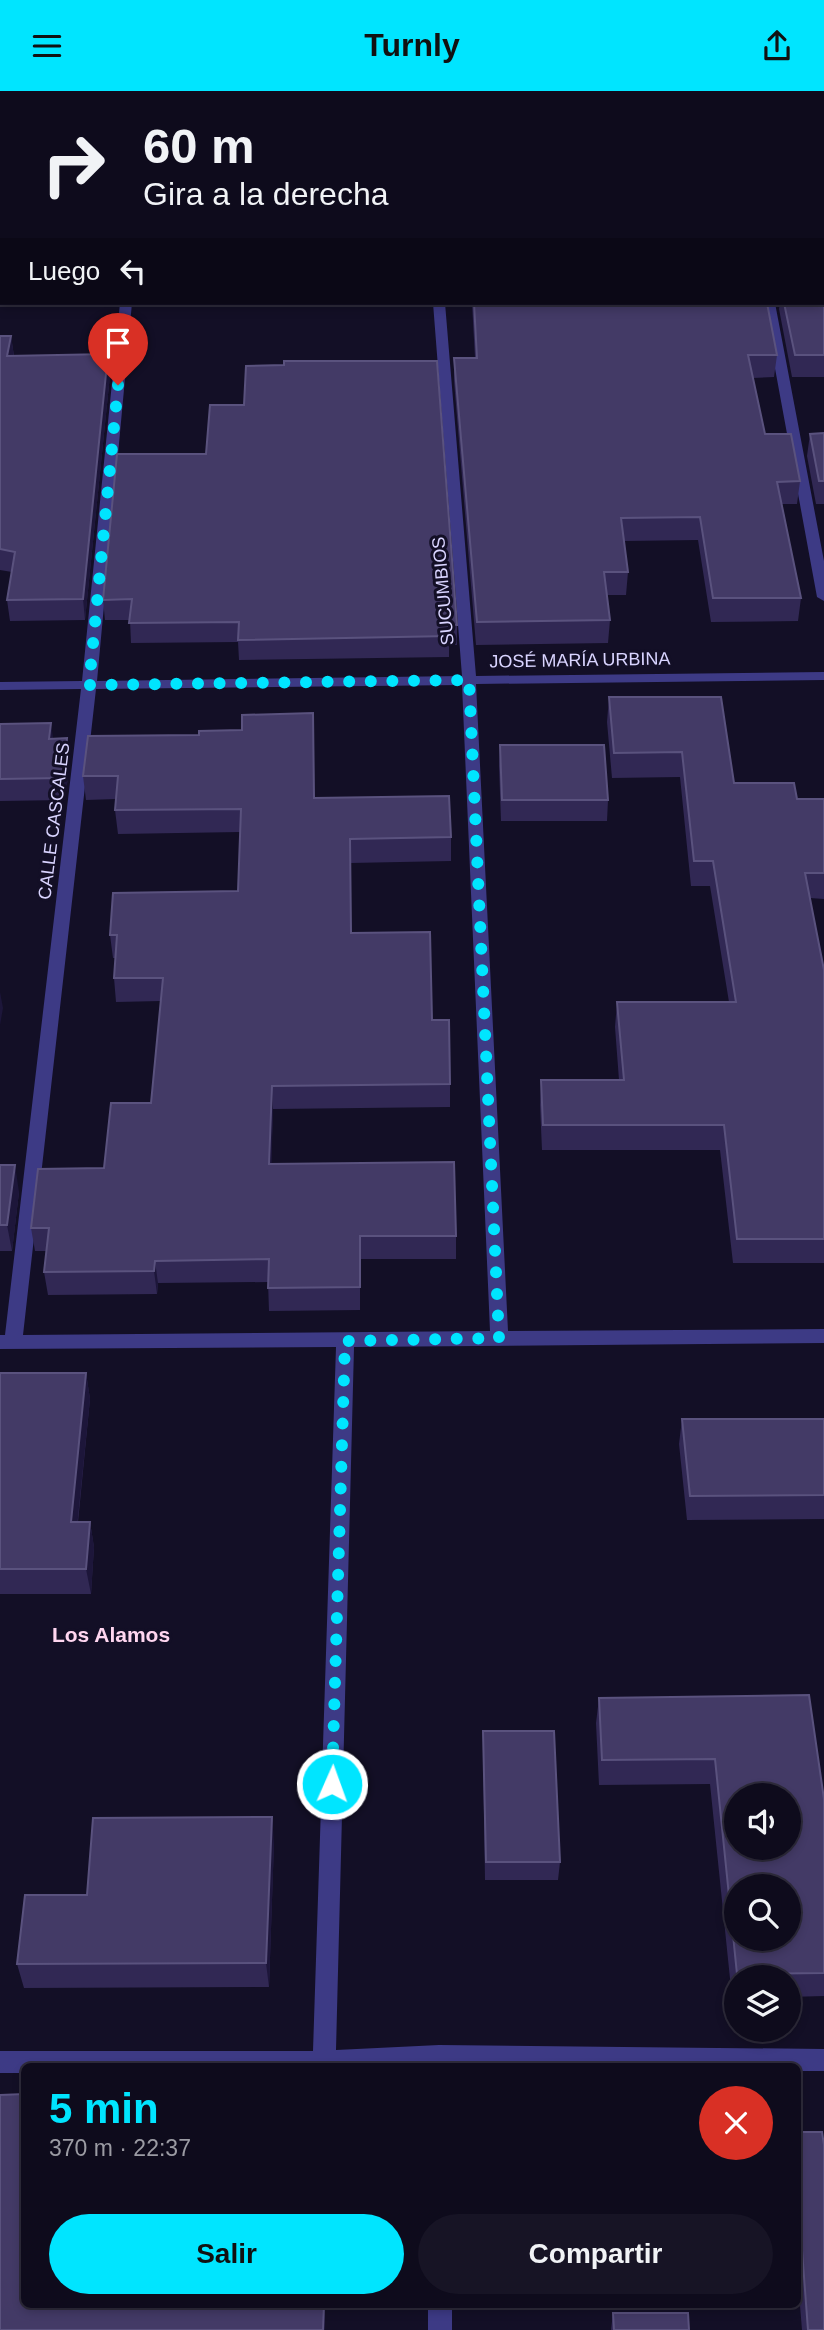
<!DOCTYPE html>
<html lang="es">
<head>
<meta charset="utf-8">
<style>
	:root { --surface:#0e0b1c; --page:#171425; --text:#f1f3f6; --muted:#9b9ba3; --line:#2e2b3b; --accent:#00e5ff }
	body { margin:0; font-family:Helvetica,sans-serif; background:var(--page); color:var(--text); height:100vh; display:flex; flex-direction:column; font-size:26px; white-space:nowrap }
	* { box-sizing:border-box; margin:0 }
	p { font-size:23px; color:var(--muted) }
	.icon { flex:none; width:38px; height:38px; fill:none; stroke:currentColor; stroke-width:2; stroke-linecap:round; stroke-linejoin:round }
	.map { position:relative; flex:1; overflow:hidden }
	.drawer { position:absolute; left:21px; top:1972px; width:780px; height:245px; display:flex; flex-direction:column; background:var(--surface); border-radius:10px; box-shadow:0 4px 10px #0003,0 0 0 2px var(--line) }
	.drawer>* { flex:none }
	.top-card { position:absolute; left:0px; top:0px; width:824px; height:214px; box-shadow:0 4px 10px #0003,0 0 0 2px var(--line); background:#0e0b1c; color:var(--text); overflow:hidden }
	.tools { position:absolute; left:724px; top:1692px; display:grid; gap:14px }
	.tools a { display:grid; place-items:center; width:77px; height:77px; border-radius:50%; background:var(--surface); box-shadow:0 4px 10px #0003,0 0 0 2px var(--line); font-size:35px }
	.pin { position:absolute; display:grid; place-items:center; width:60px; height:60px; color:#fff; margin:-72px -30px; border-radius:50% 50% 50% 0; rotate:-45deg; box-shadow:0 0 7px #0007 }
	.pin .icon { rotate:45deg }
	.me { position:absolute; width:77px; margin:-38px; rotate:2deg; stroke-linejoin:round; filter:drop-shadow(0 0 5px #0008) }
	.turn { display:flex; align-items:center; gap:24px; height:147px; padding:0 28px; font-size:32px }
	.turn .icon { width:91px; height:91px; stroke-width:2.5 }
	.turn b { display:block; font-size:49px; line-height:60px }
	.then { display:flex; align-items:center; height:66px; padding:0 28px; background:#0003; gap:14px; font-size:26px }
	.round { display:grid; place-items:center; flex:none; width:74px; height:74px; border-radius:37px; background:var(--page) }
	.headline { display:flex; align-items:center; justify-content:space-between; height:119px; padding:0 28px }
	h1 { font-size:42px; font-weight:700; line-height:52px; color:var(--accent) }
	.primary-button { display:flex; gap:14px; margin-top:auto; padding:14px 28px }
	.primary-button a { flex:1; height:80px; border-radius:42px; background:var(--accent); color:#111; font-size:28px; font-weight:700; line-height:80px; text-align:center }
	.primary-button a+a { background:var(--page); color:var(--text) }
	header { display:flex; justify-content:space-between; align-items:center; height:91px; padding:0 28px; background:var(--accent); color:#111; font-size:32px; font-weight:700 }
	.map>svg:first-child { display:block }
	.lines { fill:none; stroke-linecap:round; stroke-linejoin:round }
	.street { fill:#3d3a85; fill-rule:evenodd }
	.wall { fill:#312854 }
	.shaded-wall { fill:#1d163a }
	.building { fill:#433a66; stroke:#5a527e; stroke-width:2; fill-rule:evenodd }
	.route { stroke:#00e5ff; stroke-width:12; stroke-dasharray:0 21.6 }
	.labels { text-anchor:middle; stroke-width:6; stroke-linejoin:round; paint-order:stroke }
	.street-label { font-size:18px; fill:#d9d4ff; stroke:#130f26 }
	.quarter-label { font-size:21px; font-weight:bold; fill:#ffd6f0; stroke:#130f26 }
</style>
</head>
<body>
<header><svg class="icon" aria-label="menu" viewBox="0 0 24 24"><path d="M4 6h16M4 12h16M4 18h16"/></svg>Turnly<svg class="icon" aria-label="share" viewBox="0 0 24 24"><path d="M12 15V3M7 8l5-5 5 5M5 13v7h14v-7"/></svg></header>
<div class="map">
<svg width="824" height="2239" viewBox="0 0 824 2239">
	<rect width="100%" height="100%" fill="#130f26"/>
	<g class="lines">
		<path class="street" d="M 152,0 L 162,0 L 162,2 L 152,2 Z
			M 0,204 L 2,204 L 2,212 L 0,212 Z
			M 120,212 L 132,212 L 97,590 L 462,585 L 433,212 L 445,212 L 476,585 L 824,581 L 824,589 L 476,593 L 508,1240 L 824,1238 L 824,1252 L 354,1256 L 336,1959 L 439,1954 L 824,1958 L 824,1980 L 798,1980 L 798,1976 L 24,1976 L 24,1982 L 0,1982 L 0,1960 L 313,1960 L 336,1256 L 0,1258 L 0,1244 L 5,1244 L 81,598 L 0,599 L 0,591 L 82,590 ZM 462,594 L 490,1240 L 23,1244 L 96,598 Z
			M 763,212 L 775,212 L 824,470 L 824,510 L 817,506 Z
			M 428,2214 L 452,2214 L 452,2239 L 428,2239 Z"/>
	</g>
	<path class="wall" d="M 824,0 L 824,102 L 822,102 L 822,2 Z
		M 0,23 L 2,23 L 2,84 L 0,84 Z
		M 824,196 L 824,286 L 792,286 L 779,218 L 780,212 L 822,212 Z
		M 472,212 L 767,212 L 777,264 L 774,286 L 753,287 L 765,343 L 800,390 L 797,413 L 782,413 L 801,507 L 798,530 L 711,531 L 698,449 L 624,450 L 628,481 L 626,504 L 607,504 L 610,529 L 608,552 L 476,554 L 454,290 L 454,267 L 475,267 Z
		M 0,245 L 11,245 L 14,265 L 108,263 L 110,284 L 85,529 L 10,530 L 7,509 L 12,481 L 0,479 Z
		M 824,342 L 824,413 L 816,413 L 807,365 L 810,343 Z
		M 117,363 L 457,534 L 457,554 L 449,554 L 449,566 L 239,569 L 238,551 L 131,552 L 130,529 L 105,529 L 103,509 Z
		M 609,606 L 734,692 L 797,708 L 824,708 L 824,808 L 810,807 L 824,879 L 824,1172 L 733,1172 L 720,1059 L 542,1059 L 540,1014 L 541,989 L 619,989 L 615,936 L 617,911 L 729,911 L 710,795 L 691,795 L 680,686 L 612,687 L 607,631 Z
		M 313,622 L 314,707 L 451,746 L 451,770 L 350,772 L 351,842 L 432,929 L 450,993 L 450,1016 L 273,1018 L 271,1073 L 456,1145 L 456,1168 L 360,1168 L 360,1219 L 269,1220 L 268,1191 L 158,1192 L 157,1203 L 48,1204 L 44,1181 L 46,1160 L 35,1160 L 31,1137 L 104,1077 L 151,1012 L 161,910 L 116,911 L 114,887 L 115,867 L 113,867 L 110,844 L 238,800 L 240,741 L 118,743 L 115,719 L 116,708 L 86,709 L 83,685 L 199,644 L 242,639 Z
		M 0,633 L 53,647 L 67,647 L 70,669 L 65,709 L 0,710 Z
		M 500,654 L 608,709 L 607,730 L 501,730 L 499,675 Z
		M 0,1074 L 19,1101 L 12,1160 L 0,1160 Z
		M 0,1282 L 86,1282 L 90,1308 L 78,1431 L 90,1431 L 94,1456 L 91,1503 L 0,1503 Z
		M 682,1328 L 824,1328 L 824,1428 L 687,1429 L 679,1353 Z
		M 599,1607 L 824,1708 L 824,1905 L 789,1906 L 789,1886 L 737,1886 L 737,1907 L 732,1907 L 710,1693 L 599,1694 L 596,1632 Z
		M 483,1640 L 560,1771 L 558,1789 L 485,1789 L 483,1659 Z
		M 274,1751 L 269,1896 L 24,1897 L 17,1873 L 87,1804 Z
		M 798,2041 L 824,2239 L 802,2239 L 798,2190 Z
		M 613,2222 L 689,2239 L 611,2239 Z"/>
	<path class="shaded-wall" d="M 11,245 L 14,266 L 7,265 Z
		M 108,263 L 110,284 L 85,529 L 83,508 Z
		M 51,632 L 54,654 L 49,648 Z
		M 67,647 L 70,669 L 65,709 L 63,687 Z
		M 0,901 L 3,917 L 0,934 Z
		M 272,995 L 273,1018 L 271,1096 L 269,1073 Z
		M 15,1074 L 19,1101 L 12,1160 L 7,1134 Z
		M 155,1170 L 158,1192 L 157,1203 L 154,1180 Z
		M 86,1282 L 90,1308 L 75,1456 L 71,1431 Z
		M 90,1431 L 94,1456 L 91,1503 L 86,1478 Z
		M 272,1726 L 274,1751 L 269,1896 L 266,1872 Z
		M 324,2214 L 325,2214 L 325,2239 L 323,2239 Z"/>
	<path class="building" d="M 173,0 L 824,0 L 824,80 L 822,80 L 822,2 L 173,2 Z
		M 0,23 L 2,23 L 2,63 L 0,63 Z
		M 822,196 L 824,196 L 824,264 L 795,264 L 784,212 L 822,212 Z
		M 474,212 L 767,212 L 777,264 L 748,264 L 765,343 L 791,343 L 800,390 L 777,391 L 801,507 L 713,507 L 700,426 L 621,427 L 628,481 L 604,481 L 610,529 L 477,531 L 454,267 L 477,267 Z
		M 0,245 L 11,245 L 7,265 L 108,263 L 83,508 L 7,509 L 15,461 L 0,458 Z
		M 284,270 L 437,270 L 457,534 L 449,534 L 449,545 L 238,549 L 239,531 L 129,532 L 132,508 L 103,509 L 117,363 L 206,363 L 210,314 L 244,314 L 246,275 L 284,274 Z
		M 824,342 L 824,390 L 819,390 L 810,343 Z
		M 609,606 L 721,606 L 734,692 L 794,692 L 797,708 L 824,708 L 824,782 L 805,782 L 824,879 L 824,1148 L 737,1148 L 724,1034 L 543,1034 L 541,989 L 624,989 L 617,911 L 736,911 L 713,770 L 694,770 L 682,661 L 614,662 Z
		M 313,622 L 314,707 L 449,705 L 451,746 L 350,748 L 351,842 L 430,841 L 432,929 L 449,929 L 450,993 L 272,995 L 269,1073 L 454,1071 L 456,1145 L 360,1145 L 360,1196 L 268,1197 L 269,1168 L 155,1170 L 154,1180 L 44,1181 L 49,1137 L 31,1137 L 38,1078 L 104,1077 L 111,1012 L 151,1012 L 163,887 L 114,887 L 117,844 L 110,844 L 113,802 L 238,800 L 241,718 L 115,719 L 118,685 L 83,685 L 88,645 L 199,644 L 199,640 L 242,639 L 242,624 Z
		M 51,632 L 49,648 L 67,647 L 63,687 L 0,688 L 0,633 Z
		M 500,654 L 604,654 L 608,709 L 502,709 Z
		M 0,1074 L 15,1074 L 7,1134 L 0,1134 Z
		M 0,1282 L 86,1282 L 71,1431 L 90,1431 L 86,1478 L 0,1478 Z
		M 682,1328 L 824,1328 L 824,1404 L 690,1405 Z
		M 809,1604 L 824,1708 L 824,1882 L 737,1883 L 715,1668 L 602,1669 L 599,1607 ZM 737,1704 L 789,1704 L 789,1757 L 737,1757 ZM 737,1796 L 789,1796 L 789,1848 L 737,1848 Z
		M 483,1640 L 554,1640 L 560,1771 L 486,1771 Z
		M 272,1726 L 266,1872 L 17,1873 L 25,1804 L 87,1804 L 93,1727 Z
		M 24,2003 L 24,2214 L 324,2214 L 323,2239 L 0,2239 L 0,2004 Z
		M 798,2041 L 822,2041 L 824,2054 L 824,2239 L 808,2239 L 802,2159 L 798,2159 Z
		M 613,2222 L 688,2222 L 689,2239 L 614,2239 Z"/>
	<g class="lines">
		<path class="route" d="M 118,294 L 89,594 L 469,589 L 499,1247 L 345,1250 L 332,1693"/>
	</g>
	<g class="labels">
		<g class="street-label">
			<text transform="translate(443 500) rotate(-95)" y="6">SUCUMBIOS</text>
			<text transform="translate(580 569) rotate(-1)" y="6">JOSÉ MARÍA URBINA</text>
			<text transform="translate(54 730) rotate(-83)" y="6">CALLE CASCALES</text>
		</g>
		<g class="quarter-label">
			<text x="111" y="1551">Los Alamos</text>
		</g>
	</g>
</svg>
<div class="tools">
<a><svg class="icon" aria-label="sound" viewBox="0 0 24 24"><path d="M4 9h4l5-4v14l-5-4H4zM17 9q2 3 0 6"/></svg></a>
<a><svg class="icon" aria-label="search" viewBox="0 0 24 24"><circle cx="10" cy="10" r="6"/><path d="M15 15l6 6"/></svg></a>
<a><svg class="icon" aria-label="layers" viewBox="0 0 24 24"><path d="M12 4l9 5-9 5-9-5zM3 14l9 5 9-5"/></svg></a>
</div>
<div class="pin" style="left:118px;top:294px;background:#d93025"><svg class="icon" aria-label="arrive" viewBox="0 0 24 24"><path d="M6 21V4h12l-3 4 3 4H6"/></svg></div>
<svg class="me" style="left:332px;top:1693px" viewBox="-20 -20 40 40"><circle r="17" fill="#00e5ff" stroke="#fff" stroke-width="3"/><path d="M0-11L8 9 0 5-8 9z" fill="#fff"/></svg>
<div class="top-card">
<div class="turn"><svg class="icon" aria-label="right" viewBox="0 0 24 24"><path d="M7 20v-9h11M14 6l5 5-5 5"/></svg><div><b>60 m</b>Gira a la derecha</div></div>
<div class="then">Luego<svg class="icon" aria-label="left" viewBox="0 0 24 24"><path d="M17 20v-9H6M10 6l-5 5 5 5"/></svg></div>
</div>
<section class="drawer">
<div class="headline"><div><h1>5 min</h1><p>370 m · 22:37</p></div><a class="round" style="background:#d93025;color:#fff"><svg class="icon" aria-label="close" viewBox="0 0 24 24"><path d="M6 6l12 12M18 6L6 18"/></svg></a></div>
<div class="primary-button"><a>Salir</a><a>Compartir</a></div>
</section>
</div>
</body>
</html>
